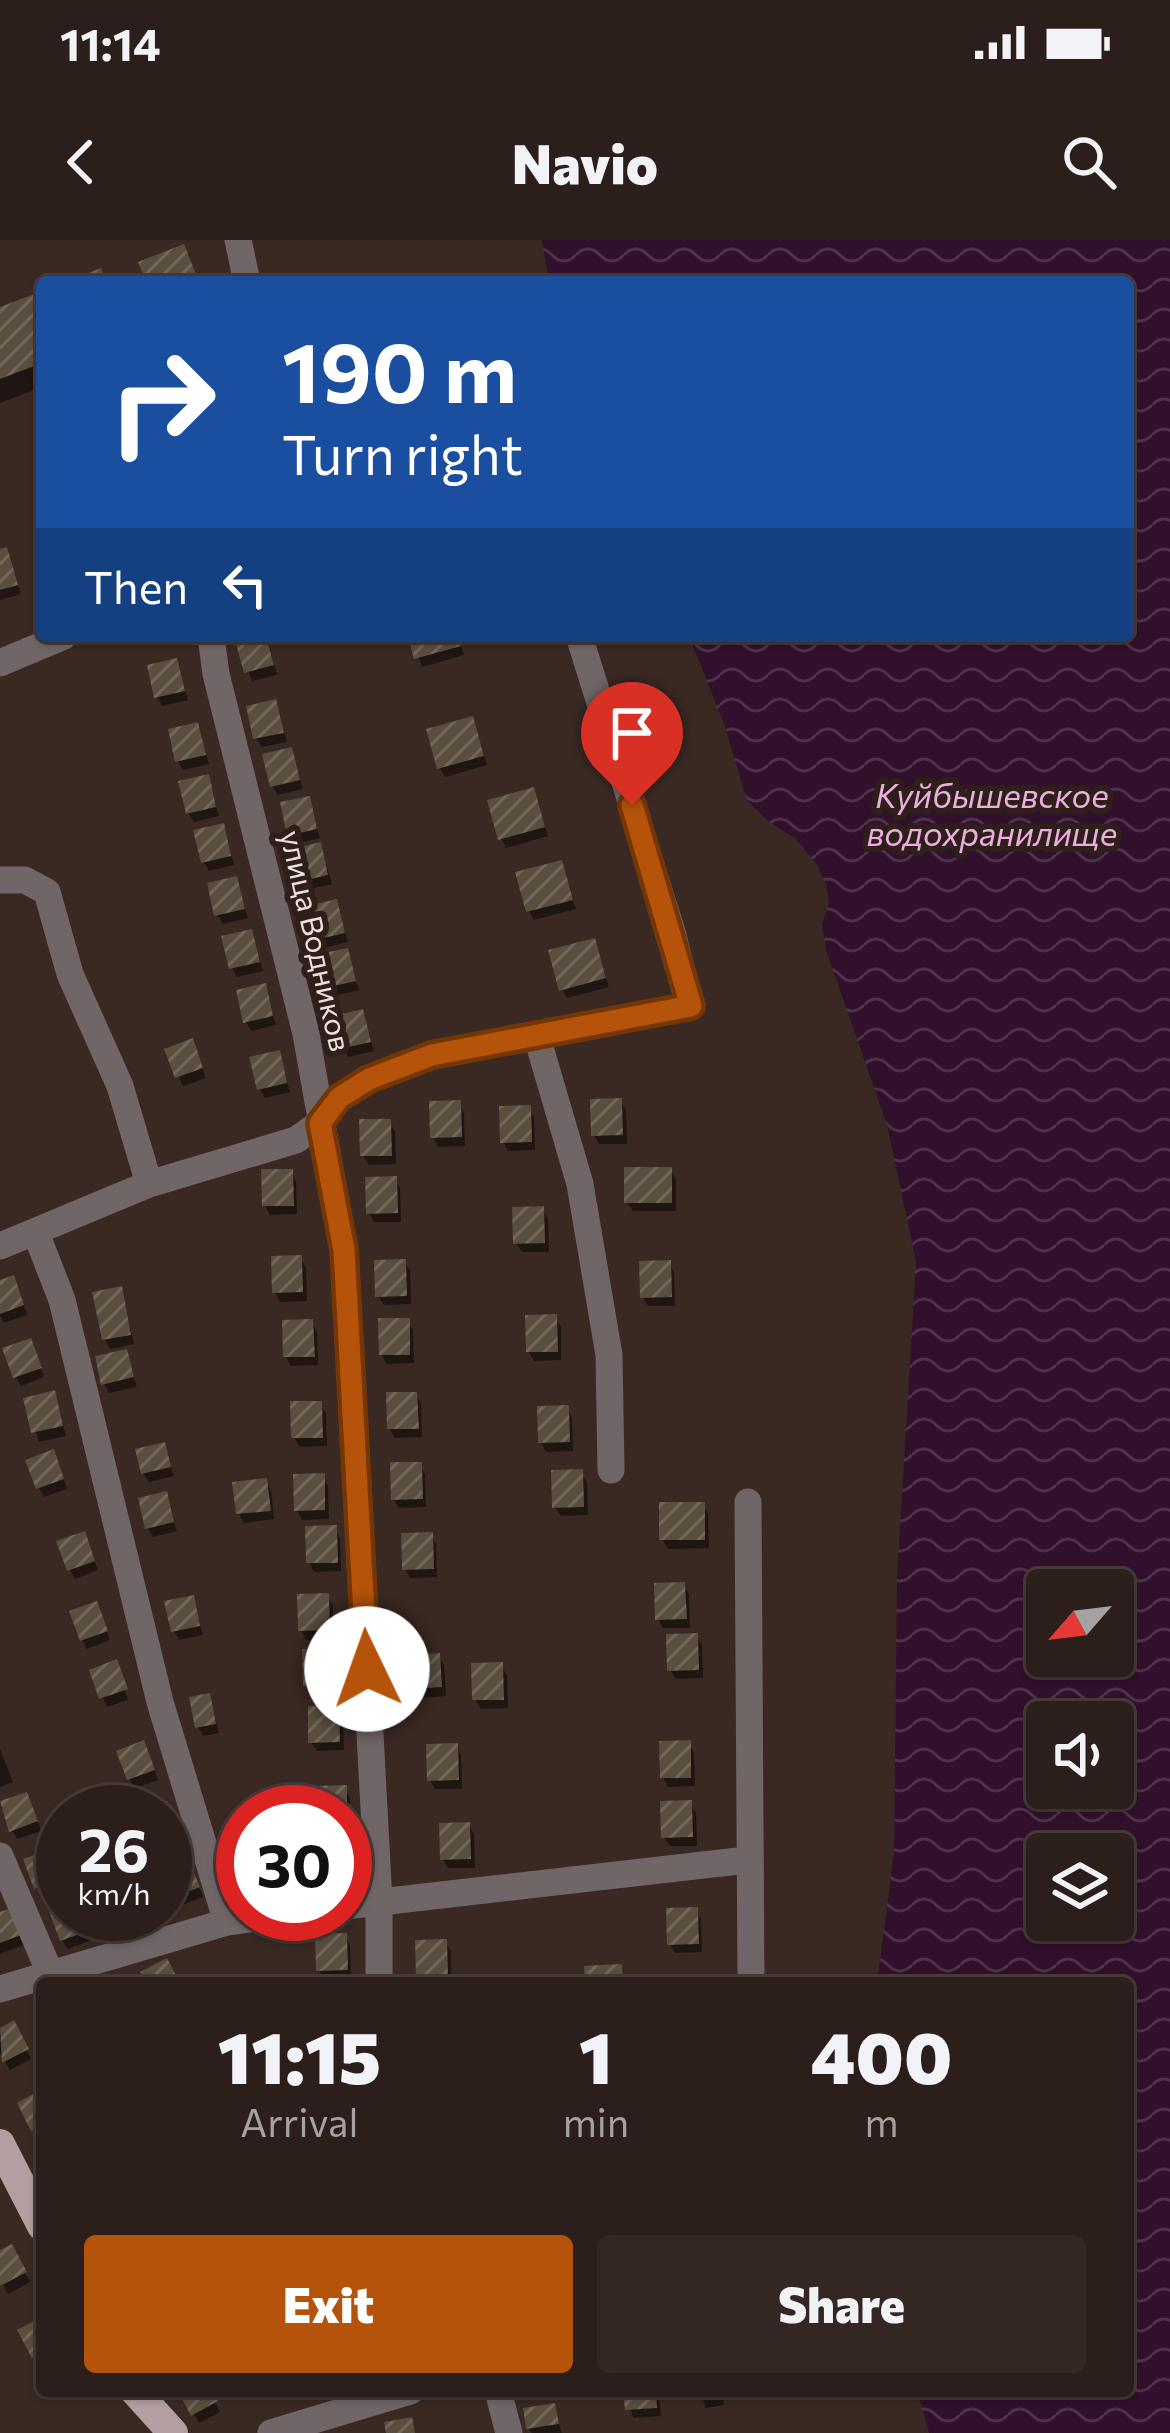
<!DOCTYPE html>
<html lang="en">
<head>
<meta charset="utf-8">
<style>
	:root { --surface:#2c1e1a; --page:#342723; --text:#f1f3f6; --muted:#a6a2a2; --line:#483c39; --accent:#b45309 }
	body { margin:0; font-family:Commissioner,sans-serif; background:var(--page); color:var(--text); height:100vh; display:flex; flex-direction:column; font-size:45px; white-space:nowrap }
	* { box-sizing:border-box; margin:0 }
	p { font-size:39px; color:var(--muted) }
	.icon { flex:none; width:66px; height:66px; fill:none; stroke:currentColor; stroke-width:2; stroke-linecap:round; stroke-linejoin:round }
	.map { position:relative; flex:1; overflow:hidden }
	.sheet { position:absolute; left:36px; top:1737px; width:1098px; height:420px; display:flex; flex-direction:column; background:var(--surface); border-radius:12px; box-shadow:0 3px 9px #0004,0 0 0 3px var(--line) }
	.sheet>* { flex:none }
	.banner { position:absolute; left:36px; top:36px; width:1098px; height:366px; border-radius:12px; box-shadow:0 3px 9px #0004,0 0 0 3px var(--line); background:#1a4fa0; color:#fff; overflow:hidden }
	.needle { width:78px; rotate:242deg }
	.tools { position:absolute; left:1026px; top:1329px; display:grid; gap:24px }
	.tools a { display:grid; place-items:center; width:108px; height:108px; border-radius:12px; background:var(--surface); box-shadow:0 3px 9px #0004,0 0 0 3px var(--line); font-size:60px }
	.speed { position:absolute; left:36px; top:1545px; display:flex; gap:24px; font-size:60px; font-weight:700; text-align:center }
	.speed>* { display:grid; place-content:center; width:156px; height:156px; border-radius:50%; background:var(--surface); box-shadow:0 3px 9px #0004,0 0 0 3px var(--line); line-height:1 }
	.speed small { font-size:30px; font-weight:400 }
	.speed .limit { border:18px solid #d22; background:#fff; color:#111 }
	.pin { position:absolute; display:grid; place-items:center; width:102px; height:102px; color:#fff; margin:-123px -51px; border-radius:50% 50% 50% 0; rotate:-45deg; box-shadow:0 0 12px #0007 }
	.pin .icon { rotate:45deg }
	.me { position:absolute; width:132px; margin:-66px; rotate:357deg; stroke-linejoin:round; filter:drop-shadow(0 0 9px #0008) }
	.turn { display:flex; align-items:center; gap:42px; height:252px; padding:0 48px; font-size:54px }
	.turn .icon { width:156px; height:156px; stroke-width:2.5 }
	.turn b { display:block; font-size:84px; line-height:102px }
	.then { display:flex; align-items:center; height:114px; padding:0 48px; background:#0003; gap:24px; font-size:45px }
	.eta { display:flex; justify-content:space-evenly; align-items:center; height:204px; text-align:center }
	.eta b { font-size:72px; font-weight:800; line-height:84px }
	.cta { display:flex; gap:24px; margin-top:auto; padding:24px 48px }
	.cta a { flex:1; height:138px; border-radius:12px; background:var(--accent); color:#fff; font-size:48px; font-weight:800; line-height:138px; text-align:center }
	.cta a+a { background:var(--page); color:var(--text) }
	.status { display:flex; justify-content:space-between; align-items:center; height:84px; padding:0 60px; background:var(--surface); direction:ltr }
	.status svg { height:33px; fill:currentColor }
	header { display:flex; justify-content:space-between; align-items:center; height:156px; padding:0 48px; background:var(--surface); font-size:54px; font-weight:800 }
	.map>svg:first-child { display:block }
	.water { fill:url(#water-waves); fill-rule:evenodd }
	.shadow { fill:#0007 }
	.building { fill:url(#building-hatch) }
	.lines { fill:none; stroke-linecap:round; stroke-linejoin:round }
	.minor { stroke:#706668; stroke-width:27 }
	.major { stroke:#b39fa2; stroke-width:30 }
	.route-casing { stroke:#753606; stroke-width:30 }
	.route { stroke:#b45309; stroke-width:21 }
	.labels { text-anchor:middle; stroke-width:12; stroke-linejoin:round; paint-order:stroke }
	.street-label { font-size:30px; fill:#ece0dc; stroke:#2f1f1a }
	.water-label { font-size:33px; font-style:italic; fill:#ecade0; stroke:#2f1f1a }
</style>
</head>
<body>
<div class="status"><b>11:14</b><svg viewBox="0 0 49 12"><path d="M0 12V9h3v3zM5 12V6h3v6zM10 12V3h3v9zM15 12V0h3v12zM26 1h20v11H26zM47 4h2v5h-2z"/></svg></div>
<header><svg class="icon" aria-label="back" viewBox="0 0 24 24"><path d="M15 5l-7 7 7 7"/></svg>Navio<svg class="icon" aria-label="search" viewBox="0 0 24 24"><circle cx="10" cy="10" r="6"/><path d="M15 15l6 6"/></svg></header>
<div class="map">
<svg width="1170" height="2193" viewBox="0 0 1170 2193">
	<defs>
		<pattern id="water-waves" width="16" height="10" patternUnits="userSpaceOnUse" patternTransform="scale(3)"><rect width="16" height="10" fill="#31102c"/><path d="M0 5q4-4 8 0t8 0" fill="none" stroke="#4f324a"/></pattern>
		<pattern id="building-hatch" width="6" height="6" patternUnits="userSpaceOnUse" patternTransform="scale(3)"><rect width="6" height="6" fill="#5a4e3f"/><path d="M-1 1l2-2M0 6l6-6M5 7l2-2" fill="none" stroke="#72675a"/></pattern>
	</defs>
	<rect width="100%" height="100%" fill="#3a2823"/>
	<path class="water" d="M 542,0 L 1170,0 L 1170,2193 L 929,2193 L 917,2151 L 1128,2151 L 1128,1743 L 877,1743 L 894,1613 L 897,1339 L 916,1022 L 887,885 L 826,710 L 822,685 L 829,663 L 826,644 L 817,625 L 795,598 L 769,582 L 747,560 L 724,484 L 689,396 L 1128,396 L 1128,42 L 549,42 ZM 1047,1350 L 1113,1350 L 1113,1416 L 1047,1416 ZM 1047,1482 L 1113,1482 L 1113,1548 L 1047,1548 ZM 1047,1614 L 1113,1614 L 1113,1680 L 1047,1680 Z"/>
	<path class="shadow" d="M 42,54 L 42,147 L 0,163 L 0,70 Z
		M 6,311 L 21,354 L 0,360 L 0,313 Z
		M 237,396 L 267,396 L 277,435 L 252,441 Z
		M 411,396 L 458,396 L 464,415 L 422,427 Z
		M 176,421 L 188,460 L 162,466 L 157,457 Z
		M 275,463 L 287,502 L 262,507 L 256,498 Z
		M 197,485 L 209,524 L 183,530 L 178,521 Z
		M 476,488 L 487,525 L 445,537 L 440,528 Z
		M 291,510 L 303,549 L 278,555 L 272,546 Z
		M 207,537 L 219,576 L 194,582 L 188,573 Z
		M 532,550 L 548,596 L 506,608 L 501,598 Z
		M 308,559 L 320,598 L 295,604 L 290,595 Z
		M 222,586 L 234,625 L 209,631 L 204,622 Z
		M 320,605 L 332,644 L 306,650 L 301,641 Z
		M 560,623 L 576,669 L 534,680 L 529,671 Z
		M 236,639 L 248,678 L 223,684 L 217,675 Z
		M 336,663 L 348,702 L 323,708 L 317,699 Z
		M 251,692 L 263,731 L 237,737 L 232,728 Z
		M 598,710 L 609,747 L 567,758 L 562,749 Z
		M 347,711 L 359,750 L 333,756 L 328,746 Z
		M 264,746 L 276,785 L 251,791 L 246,782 Z
		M 362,772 L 374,811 L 348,817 L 343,808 Z
		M 168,811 L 196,811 L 206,838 L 183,846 Z
		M 278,813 L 290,852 L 265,858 L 260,849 Z
		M 620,861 L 626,870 L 627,904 L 599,904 L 594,895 Z
		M 459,863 L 464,873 L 465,906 L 438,907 L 433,897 Z
		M 529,868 L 534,877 L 535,910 L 508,911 L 503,902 Z
		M 389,882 L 395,891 L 396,924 L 369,925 L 363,915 Z
		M 670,930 L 676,939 L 676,971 L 633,971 L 627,962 Z
		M 291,932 L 296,941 L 297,974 L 270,975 L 265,966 Z
		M 395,939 L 400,948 L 401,982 L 374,982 L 369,973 Z
		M 542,969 L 548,979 L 549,1012 L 522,1012 L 516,1003 Z
		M 301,1018 L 306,1028 L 307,1061 L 280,1062 L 275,1052 Z
		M 405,1022 L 410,1031 L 411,1064 L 384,1065 L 378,1056 Z
		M 669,1023 L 674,1032 L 675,1066 L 648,1066 L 643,1057 Z
		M 0,1043 L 17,1048 L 27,1075 L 4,1083 L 0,1076 Z
		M 120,1049 L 134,1104 L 110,1109 L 105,1099 Z
		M 555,1077 L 561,1087 L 561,1120 L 534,1121 L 529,1112 Z
		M 408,1081 L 413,1090 L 414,1123 L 387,1124 L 382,1115 Z
		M 312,1083 L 317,1092 L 318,1125 L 291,1126 L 286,1117 Z
		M 35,1111 L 44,1137 L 21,1146 L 16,1137 Z
		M 126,1112 L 137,1147 L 109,1153 L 104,1144 Z
		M 54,1154 L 66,1196 L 39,1202 L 27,1160 Z
		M 416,1155 L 421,1164 L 422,1197 L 395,1198 L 390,1189 Z
		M 320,1164 L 326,1173 L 327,1206 L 300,1207 L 294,1198 Z
		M 567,1168 L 572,1177 L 573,1211 L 546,1212 L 541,1202 Z
		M 163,1205 L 174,1236 L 149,1242 L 143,1233 Z
		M 58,1222 L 67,1249 L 44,1257 L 39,1248 Z
		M 420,1225 L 425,1234 L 426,1267 L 399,1268 L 393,1259 Z
		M 581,1233 L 587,1242 L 588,1275 L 561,1276 L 555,1267 Z
		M 323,1236 L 328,1246 L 329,1279 L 302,1280 L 297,1270 Z
		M 266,1241 L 271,1250 L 274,1279 L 244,1283 L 239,1274 Z
		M 165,1255 L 177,1291 L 153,1297 L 148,1288 Z
		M 703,1265 L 708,1274 L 709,1308 L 668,1309 L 662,1299 Z
		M 335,1288 L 340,1298 L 341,1331 L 314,1332 L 309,1322 Z
		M 431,1295 L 436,1304 L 437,1337 L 410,1338 L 405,1329 Z
		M 88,1304 L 98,1330 L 75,1339 L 70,1330 Z
		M 684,1345 L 689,1354 L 690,1388 L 663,1388 L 658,1379 Z
		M 327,1356 L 333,1366 L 333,1399 L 306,1400 L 301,1390 Z
		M 192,1358 L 203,1395 L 179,1400 L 174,1391 Z
		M 101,1374 L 110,1400 L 87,1409 L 82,1400 Z
		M 696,1396 L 702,1405 L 703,1438 L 676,1439 L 670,1430 Z
		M 332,1411 L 338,1420 L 338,1454 L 312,1454 L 306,1445 Z
		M 438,1416 L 444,1425 L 446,1456 L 420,1458 L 415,1448 Z
		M 501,1426 L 507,1435 L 508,1468 L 481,1469 L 475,1459 Z
		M 117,1429 L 128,1460 L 107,1467 L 92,1432 Z
		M 209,1457 L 219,1493 L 203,1496 L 198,1487 Z
		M 338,1468 L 343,1477 L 344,1510 L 317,1511 L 311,1502 Z
		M 689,1503 L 694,1513 L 695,1546 L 668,1547 L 663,1537 Z
		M 456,1506 L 461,1515 L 462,1549 L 435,1549 L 430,1540 Z
		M 0,1509 L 13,1542 L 0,1547 Z
		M 148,1513 L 158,1540 L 135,1548 L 129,1539 Z
		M 345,1548 L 350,1558 L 351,1591 L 345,1591 L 345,1572 L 319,1572 Z
		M 690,1563 L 696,1572 L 697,1606 L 670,1606 L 664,1597 Z
		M 31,1564 L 41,1591 L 17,1599 L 12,1590 Z
		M 165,1564 L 178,1592 L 165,1597 L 165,1572 L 146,1572 Z
		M 469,1585 L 474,1594 L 475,1628 L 448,1628 L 443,1619 Z
		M 55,1622 L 63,1649 L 42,1657 L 37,1648 Z
		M 169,1637 L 195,1638 L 203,1657 L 182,1665 Z
		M 63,1669 L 63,1674 L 81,1674 L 91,1700 L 68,1709 L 62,1700 Z
		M 696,1670 L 701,1679 L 702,1712 L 675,1713 L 670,1704 Z
		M 10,1672 L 24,1705 L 0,1714 L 0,1675 Z
		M 345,1696 L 350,1705 L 351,1738 L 324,1739 L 319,1730 Z
		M 445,1702 L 451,1711 L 451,1743 L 423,1743 L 419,1736 Z
		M 13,1784 L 31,1819 L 10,1830 L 0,1813 L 0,1791 Z
		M 11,2008 L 30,2042 L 8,2054 L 0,2039 L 0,2014 Z
		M 181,2151 L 209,2151 L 220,2172 L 199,2183 Z
		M 626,2151 L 658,2151 L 661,2176 L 633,2178 Z
		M 700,2151 L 722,2151 L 724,2165 L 706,2168 Z
		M 553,2166 L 562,2193 L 532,2193 L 529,2188 Z"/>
	<path class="building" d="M 184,4 L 199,42 L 146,42 L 138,22 Z
		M 101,28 L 106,42 L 66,42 Z
		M 42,51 L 42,123 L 0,139 L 0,67 Z
		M 7,307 L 18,345 L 0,350 L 0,309 Z
		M 234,396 L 266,396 L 274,425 L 244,433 Z
		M 408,396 L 458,396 L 461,406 L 414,419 Z
		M 177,418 L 185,451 L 154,458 L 147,425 Z
		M 276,459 L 284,493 L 253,499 L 246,466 Z
		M 473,476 L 484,516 L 437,529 L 426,489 Z
		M 198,482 L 206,515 L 175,522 L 168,489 Z
		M 292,507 L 300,540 L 270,547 L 262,514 Z
		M 209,534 L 216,567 L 186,574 L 178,541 Z
		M 534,547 L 545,587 L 498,600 L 487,560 Z
		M 310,556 L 317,589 L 287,596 L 280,562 Z
		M 224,583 L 231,616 L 201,623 L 193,590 Z
		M 321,602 L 328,635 L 298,642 L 291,609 Z
		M 562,620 L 573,660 L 526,672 L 515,632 Z
		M 237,636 L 245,669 L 214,676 L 207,643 Z
		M 337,659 L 345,693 L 315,700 L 307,666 Z
		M 252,689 L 260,722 L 229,729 L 221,696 Z
		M 595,698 L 606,738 L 559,751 L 548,710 Z
		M 348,708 L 356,741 L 325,748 L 318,714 Z
		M 266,743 L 273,776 L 243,783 L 236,750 Z
		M 363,769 L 371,802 L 340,809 L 333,776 Z
		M 193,798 L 203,828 L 175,838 L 164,809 Z
		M 280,810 L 287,843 L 257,850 L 249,817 Z
		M 622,858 L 623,895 L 591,896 L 590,859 Z
		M 461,860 L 462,897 L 430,898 L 429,861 Z
		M 531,865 L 532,902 L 500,903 L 499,866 Z
		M 359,879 L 391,879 L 392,916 L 360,916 Z
		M 624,927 L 672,927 L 672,963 L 624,963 Z
		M 261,929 L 293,929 L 294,966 L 262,966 Z
		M 397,936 L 398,973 L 366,974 L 365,937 Z
		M 544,966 L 545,1003 L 513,1004 L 512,967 Z
		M 302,1015 L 303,1052 L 272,1053 L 271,1016 Z
		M 406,1019 L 407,1056 L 375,1057 L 374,1020 Z
		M 671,1020 L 672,1057 L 640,1058 L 639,1021 Z
		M 14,1035 L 24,1065 L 0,1074 L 0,1040 Z
		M 122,1046 L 131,1095 L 102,1100 L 92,1052 Z
		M 557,1074 L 558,1112 L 526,1112 L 525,1075 Z
		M 378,1078 L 410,1078 L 410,1115 L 379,1115 Z
		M 313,1079 L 315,1117 L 283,1117 L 282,1080 Z
		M 31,1098 L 42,1128 L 13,1138 L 2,1108 Z
		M 127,1109 L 134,1137 L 101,1145 L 95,1116 Z
		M 55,1150 L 63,1186 L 31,1193 L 23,1158 Z
		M 386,1152 L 417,1152 L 419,1189 L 387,1189 Z
		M 290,1161 L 322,1161 L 323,1198 L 291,1198 Z
		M 569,1165 L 570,1202 L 538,1203 L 537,1166 Z
		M 165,1202 L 171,1227 L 141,1234 L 135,1209 Z
		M 54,1209 L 64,1239 L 36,1249 L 25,1220 Z
		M 390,1222 L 422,1222 L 423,1259 L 391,1260 Z
		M 583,1229 L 584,1267 L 552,1268 L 551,1230 Z
		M 325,1233 L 325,1270 L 294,1271 L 293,1234 Z
		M 267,1238 L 271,1271 L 236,1274 L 232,1242 Z
		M 167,1251 L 174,1282 L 145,1289 L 138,1258 Z
		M 659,1262 L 705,1262 L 705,1300 L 659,1300 Z
		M 337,1285 L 338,1323 L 306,1323 L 305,1286 Z
		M 85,1291 L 95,1321 L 67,1331 L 56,1301 Z
		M 433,1292 L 434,1329 L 402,1330 L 401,1293 Z
		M 685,1342 L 687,1379 L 655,1380 L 654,1343 Z
		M 329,1353 L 330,1390 L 298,1391 L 297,1354 Z
		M 194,1355 L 200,1386 L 171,1392 L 164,1361 Z
		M 97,1361 L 108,1391 L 80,1401 L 69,1371 Z
		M 698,1393 L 699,1430 L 667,1431 L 666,1394 Z
		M 334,1408 L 335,1445 L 303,1446 L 302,1409 Z
		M 440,1413 L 442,1447 L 412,1449 L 409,1415 Z
		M 117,1419 L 128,1449 L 99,1459 L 89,1430 Z
		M 503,1422 L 504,1460 L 472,1460 L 471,1423 Z
		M 210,1453 L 216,1484 L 195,1488 L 189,1457 Z
		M 339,1465 L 340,1502 L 308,1503 L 308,1466 Z
		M 144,1500 L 155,1530 L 127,1540 L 116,1511 Z
		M 691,1500 L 691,1538 L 660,1538 L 659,1501 Z
		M 458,1503 L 459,1540 L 427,1541 L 426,1504 Z
		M 347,1545 L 347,1572 L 316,1572 L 315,1546 Z
		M 27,1552 L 38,1581 L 9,1592 L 0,1561 Z
		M 692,1560 L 693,1597 L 661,1598 L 660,1561 Z
		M 167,1561 L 175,1582 L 165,1586 L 165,1572 L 139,1572 Z
		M 470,1582 L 471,1619 L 440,1620 L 439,1583 Z
		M 51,1609 L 62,1639 L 34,1649 L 23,1619 Z
		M 191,1625 L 200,1647 L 174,1657 L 165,1635 Z
		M 63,1666 L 63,1674 L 82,1674 L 88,1691 L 60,1701 L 49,1671 Z
		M 698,1667 L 699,1704 L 667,1705 L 666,1668 Z
		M 11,1668 L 21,1695 L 0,1703 L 0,1672 Z
		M 347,1693 L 348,1730 L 316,1731 L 315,1694 Z
		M 447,1699 L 448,1736 L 416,1737 L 415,1700 Z
		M 167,1718 L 180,1743 L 146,1743 L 140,1732 Z
		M 622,1724 L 623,1743 L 585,1743 L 584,1726 Z
		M 14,1780 L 29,1809 L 2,1823 L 0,1788 Z
		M 42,1849 L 42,1885 L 31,1891 L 17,1863 Z
		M 12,2004 L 27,2032 L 0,2046 L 0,2010 Z
		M 42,2077 L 42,2113 L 32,2118 L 17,2090 Z
		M 178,2151 L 212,2151 L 218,2161 L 191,2176 Z
		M 623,2151 L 656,2151 L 657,2168 L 625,2170 Z
		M 555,2163 L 559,2184 L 526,2189 L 523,2168 Z
		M 412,2177 L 415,2193 L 386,2193 L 384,2182 Z"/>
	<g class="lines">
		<path class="minor" d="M 238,0 L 247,42
			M 211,396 L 216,434 L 306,794 L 344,1009 L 379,1662 L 379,1743
			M 0,423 L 64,396
			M 0,640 L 25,640 L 47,652 L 70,734 L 120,846 L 149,944
			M 537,797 L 580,944 L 609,1115 L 611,1230
			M 36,993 L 62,1060 L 160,1462 L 227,1682
			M 0,1006 L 149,944 L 296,900 L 320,883 L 339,858 L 369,839 L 432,816 L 691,766 L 672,692 L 579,396
			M 748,1262 L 751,1743
			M 0,1616 L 50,1733
			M 345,1666 L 747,1620
			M 0,1749 L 227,1682 L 286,1674
			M 498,2151 L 509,2193
			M 271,2193 L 410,2151"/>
		<path class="major" d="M 0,1904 L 42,1986
			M 135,2151 L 173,2193"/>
	</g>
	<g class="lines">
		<defs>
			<path id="route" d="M 367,1429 L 344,1010 L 320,883 L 339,858 L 369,839 L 432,815 L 691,766 L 632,565"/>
		</defs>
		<use href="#route" class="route-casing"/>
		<use href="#route" class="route"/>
	</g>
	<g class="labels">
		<g class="street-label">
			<text transform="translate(315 701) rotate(77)" y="10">улица Водников</text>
		</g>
		<g class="water-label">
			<text x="992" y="568">Куйбышевское<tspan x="992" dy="38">водохранилище</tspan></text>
		</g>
	</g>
</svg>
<div class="tools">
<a><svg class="needle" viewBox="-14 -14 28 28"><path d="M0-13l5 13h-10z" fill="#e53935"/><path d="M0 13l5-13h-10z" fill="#a6a2a2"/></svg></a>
<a><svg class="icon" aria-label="sound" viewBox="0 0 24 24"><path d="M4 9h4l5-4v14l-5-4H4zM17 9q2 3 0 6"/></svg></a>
<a><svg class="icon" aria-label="layers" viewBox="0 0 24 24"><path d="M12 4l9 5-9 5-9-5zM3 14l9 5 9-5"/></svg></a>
</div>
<div class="speed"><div>26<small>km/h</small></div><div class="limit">30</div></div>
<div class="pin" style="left:632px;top:565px;background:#d93025"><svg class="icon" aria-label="arrive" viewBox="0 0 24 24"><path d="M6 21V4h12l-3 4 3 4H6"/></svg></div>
<svg class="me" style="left:367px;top:1429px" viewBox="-20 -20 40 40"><circle r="19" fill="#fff"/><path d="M0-13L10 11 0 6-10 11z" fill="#b45309"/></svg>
<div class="banner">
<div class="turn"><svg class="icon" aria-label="right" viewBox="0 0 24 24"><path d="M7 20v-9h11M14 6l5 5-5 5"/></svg><div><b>190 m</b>Turn right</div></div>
<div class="then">Then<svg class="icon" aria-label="left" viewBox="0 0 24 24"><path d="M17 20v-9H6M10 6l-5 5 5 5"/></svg></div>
</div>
<section class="sheet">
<div class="eta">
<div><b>11:15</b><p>Arrival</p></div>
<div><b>1</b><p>min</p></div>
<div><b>400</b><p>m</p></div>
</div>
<div class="cta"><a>Exit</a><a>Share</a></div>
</section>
</div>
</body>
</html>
